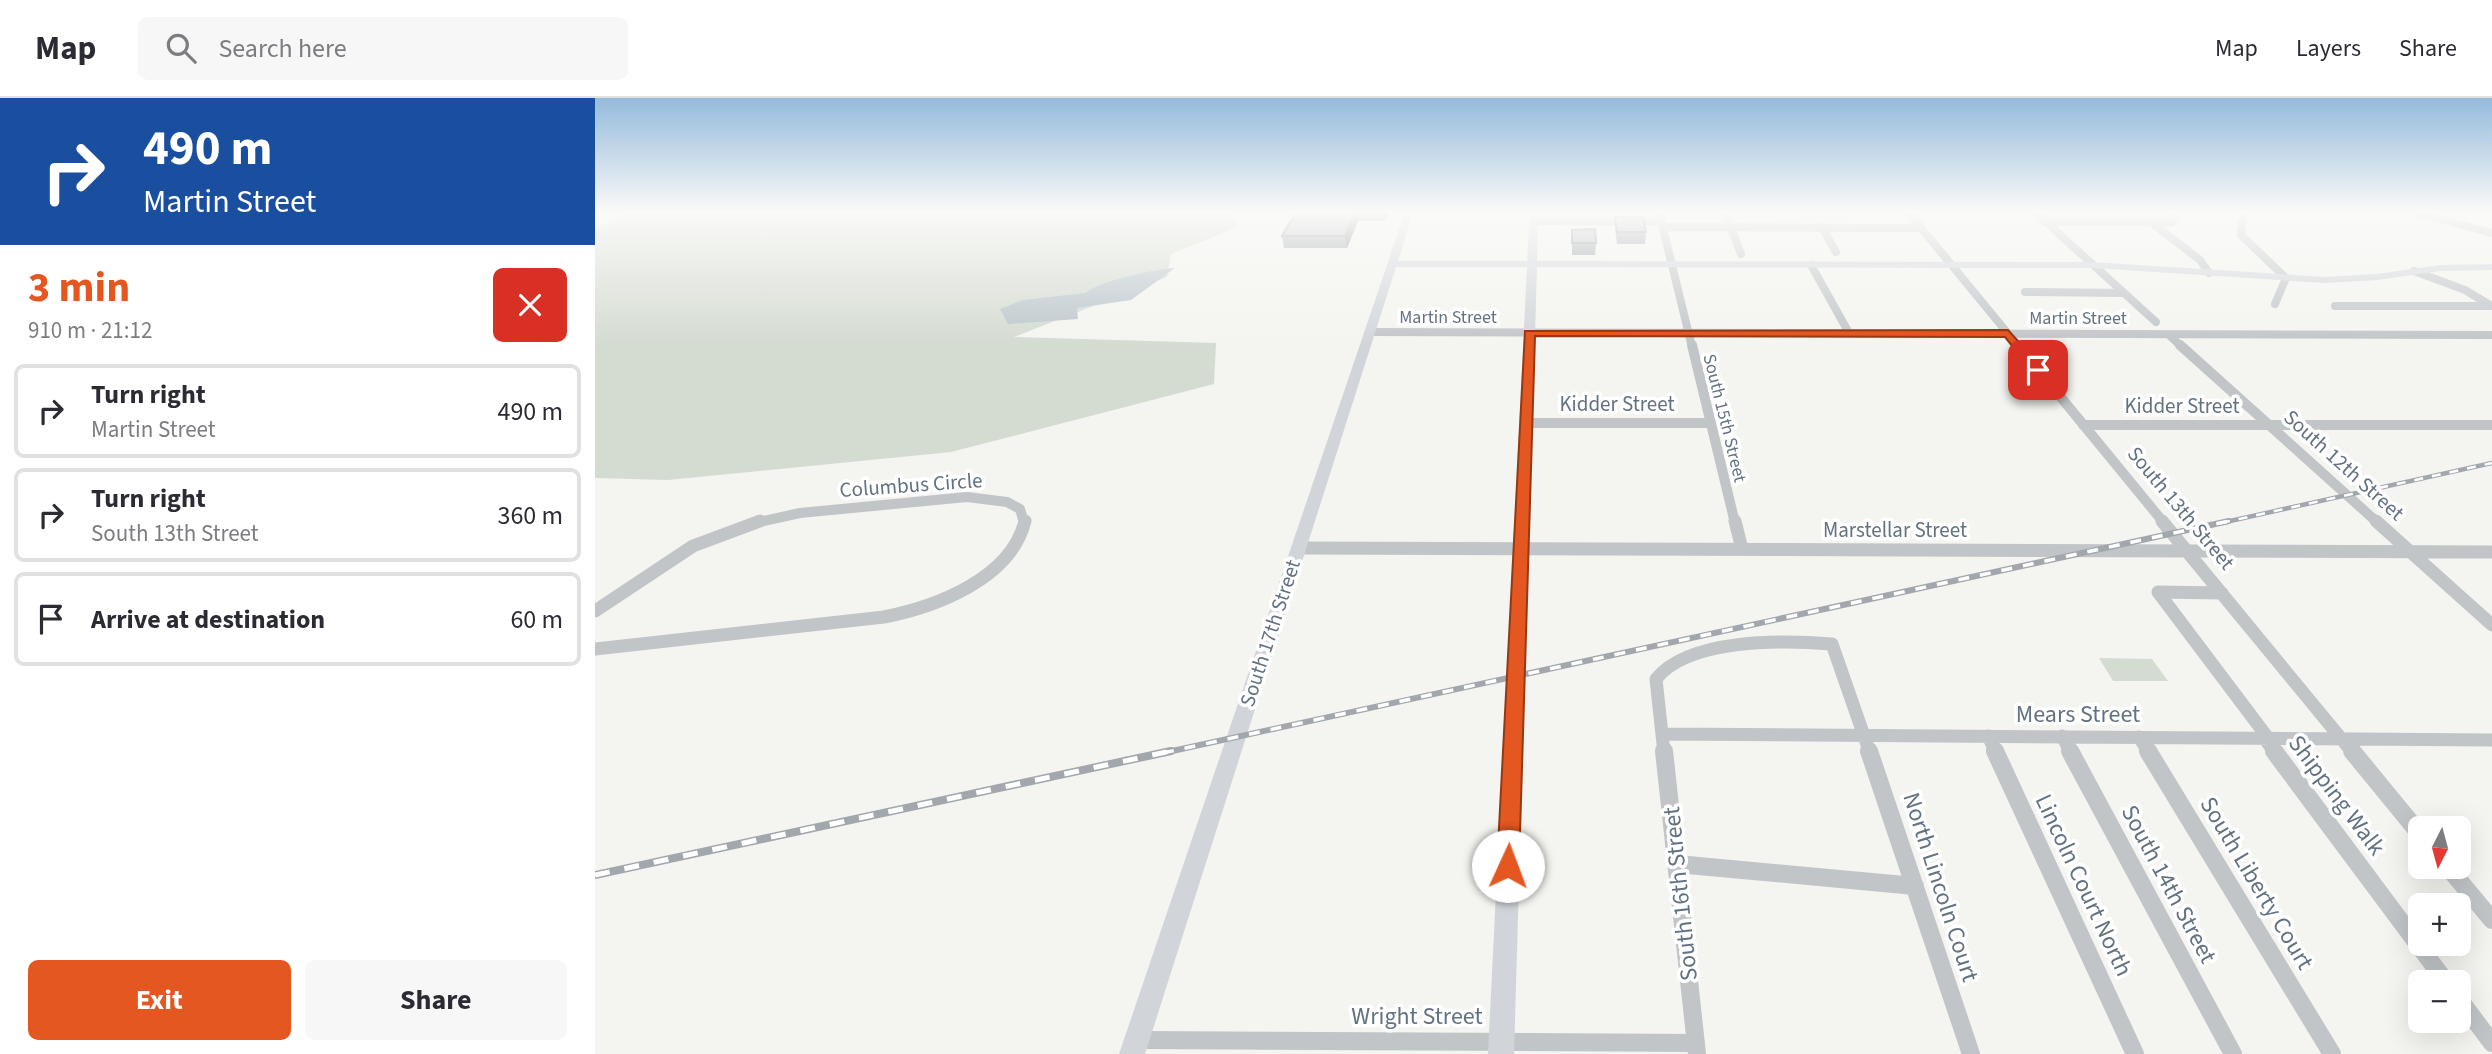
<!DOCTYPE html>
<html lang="en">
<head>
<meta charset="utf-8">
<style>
	:root { --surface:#fff; --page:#f7f7f7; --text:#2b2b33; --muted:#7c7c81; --line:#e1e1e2; --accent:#e45720 }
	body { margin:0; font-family:"Source Sans 3",sans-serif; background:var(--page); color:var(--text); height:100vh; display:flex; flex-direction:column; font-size:26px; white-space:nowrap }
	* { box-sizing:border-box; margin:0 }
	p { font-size:23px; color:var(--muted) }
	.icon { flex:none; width:38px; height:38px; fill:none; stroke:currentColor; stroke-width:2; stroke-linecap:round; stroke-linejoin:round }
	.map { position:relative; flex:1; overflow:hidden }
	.side { display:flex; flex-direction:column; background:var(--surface); width:595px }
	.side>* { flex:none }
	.guide { background:#1a4fa0; color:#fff; overflow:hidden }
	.needle { width:46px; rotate:186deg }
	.tools { position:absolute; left:1813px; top:718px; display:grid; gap:14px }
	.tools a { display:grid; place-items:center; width:63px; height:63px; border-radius:10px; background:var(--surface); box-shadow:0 7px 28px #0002; font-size:35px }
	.pin { position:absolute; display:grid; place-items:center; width:60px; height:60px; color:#fff; margin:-30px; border-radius:14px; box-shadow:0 4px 10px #0006 }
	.me { position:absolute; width:77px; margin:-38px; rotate:2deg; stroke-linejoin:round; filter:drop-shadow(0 0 5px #0008) }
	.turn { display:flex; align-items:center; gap:24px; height:147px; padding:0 28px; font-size:32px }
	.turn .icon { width:91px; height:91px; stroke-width:2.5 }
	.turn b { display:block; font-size:49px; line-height:60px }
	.round { display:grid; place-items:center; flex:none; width:74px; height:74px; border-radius:10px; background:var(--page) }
	.head { display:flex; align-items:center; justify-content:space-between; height:119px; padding:0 28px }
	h1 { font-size:42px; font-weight:700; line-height:52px; color:var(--accent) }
	.primary-button { display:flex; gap:14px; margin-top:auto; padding:14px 28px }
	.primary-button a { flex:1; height:80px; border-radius:10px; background:var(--accent); color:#fff; font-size:28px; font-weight:700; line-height:80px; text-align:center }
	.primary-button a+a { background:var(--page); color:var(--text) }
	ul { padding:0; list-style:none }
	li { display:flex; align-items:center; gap:21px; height:94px; margin:0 14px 10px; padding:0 14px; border:4px solid var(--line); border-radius:10px }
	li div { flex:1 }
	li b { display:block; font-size:26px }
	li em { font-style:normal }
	header { display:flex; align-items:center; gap:42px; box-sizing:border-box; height:98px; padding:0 35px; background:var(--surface); border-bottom:2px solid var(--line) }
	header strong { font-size:33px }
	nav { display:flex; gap:38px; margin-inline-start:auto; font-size:24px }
	.search { width:490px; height:63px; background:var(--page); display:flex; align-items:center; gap:18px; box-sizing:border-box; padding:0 24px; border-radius:10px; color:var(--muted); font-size:26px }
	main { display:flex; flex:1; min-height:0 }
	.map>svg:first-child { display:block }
	.green { fill:#d4dbd1 }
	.water { fill:#bac5cb }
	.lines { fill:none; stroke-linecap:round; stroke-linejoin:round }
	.stream { stroke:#bac5cb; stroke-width:2 }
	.minor-far3 { stroke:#c1c5c8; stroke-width:8 }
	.minor-far2 { stroke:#c1c5c8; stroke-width:10 }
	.minor-far1 { stroke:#c1c5c8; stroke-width:13 }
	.minor { stroke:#c1c5c8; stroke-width:18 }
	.secondary { fill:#d1d5da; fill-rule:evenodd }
	.rail-far2-casing { stroke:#a2a7ad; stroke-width:4.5 }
	.rail-far1-casing { stroke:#a2a7ad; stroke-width:6 }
	.rail-casing { stroke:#a2a7ad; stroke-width:8 }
	.rail-far2 { stroke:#fff; stroke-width:2.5; stroke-dasharray:9; stroke-linecap:butt }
	.rail-far1 { stroke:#fff; stroke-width:3.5; stroke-dasharray:11; stroke-linecap:butt }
	.rail { stroke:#fff; stroke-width:5; stroke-dasharray:15; stroke-linecap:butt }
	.wall { fill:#92979d }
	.shaded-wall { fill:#777b7f }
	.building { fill:#aab0b6; stroke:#777b7f; stroke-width:2 }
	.route { fill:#e45720; stroke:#943915; stroke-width:2 }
	.labels { text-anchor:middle; stroke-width:7; stroke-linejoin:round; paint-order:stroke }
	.far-street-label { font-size:18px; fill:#637281; stroke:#fff }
	.street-label { font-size:21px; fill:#637281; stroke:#fff }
	.near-street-label { font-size:24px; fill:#637281; stroke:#fff }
</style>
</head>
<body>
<header>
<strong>Map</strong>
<div class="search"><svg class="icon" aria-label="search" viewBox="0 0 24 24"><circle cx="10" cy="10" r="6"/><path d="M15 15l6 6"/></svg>Search here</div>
<nav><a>Map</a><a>Layers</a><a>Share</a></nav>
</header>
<main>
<section class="side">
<div class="guide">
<div class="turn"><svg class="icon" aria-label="right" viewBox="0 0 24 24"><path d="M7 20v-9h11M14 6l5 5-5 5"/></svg><div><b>490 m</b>Martin Street</div></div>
</div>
<div class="head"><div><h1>3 min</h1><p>910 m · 21:12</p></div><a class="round" style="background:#d93025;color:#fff"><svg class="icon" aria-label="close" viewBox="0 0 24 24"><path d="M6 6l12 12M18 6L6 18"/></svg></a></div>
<ul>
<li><svg class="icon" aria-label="right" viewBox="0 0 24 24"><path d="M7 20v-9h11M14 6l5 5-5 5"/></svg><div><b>Turn right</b><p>Martin Street</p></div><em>490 m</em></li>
<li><svg class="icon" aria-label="right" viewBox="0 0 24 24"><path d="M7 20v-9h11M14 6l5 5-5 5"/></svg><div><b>Turn right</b><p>South 13th Street</p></div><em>360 m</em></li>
<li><svg class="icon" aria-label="arrive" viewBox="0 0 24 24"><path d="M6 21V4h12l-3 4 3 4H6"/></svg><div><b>Arrive at destination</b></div><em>60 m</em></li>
</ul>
<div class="primary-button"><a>Exit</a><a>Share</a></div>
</section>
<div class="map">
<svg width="1897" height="956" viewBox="0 0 1897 956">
	<rect width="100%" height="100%" fill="#f4f4f0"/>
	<path class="green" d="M 39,114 L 634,115 L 643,129 L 576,156 L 572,179 L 419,239 L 621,245 L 619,286 L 356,354 L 73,382 L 0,380 L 0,130 Z
		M 1504,560 L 1557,561 L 1573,583 L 1518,583 Z"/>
	<path class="water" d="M 580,170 L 536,202 L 482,210 L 483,221 L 413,226 L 405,211 L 428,202 L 490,195 C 505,183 560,171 580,170 Z"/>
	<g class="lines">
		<path class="stream" d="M 956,114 L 959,114"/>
		<path class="minor-far3" d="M 1064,114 L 1097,249
			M 1130,114 L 1146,156
			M 1313,114 L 1424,249
			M 1440,114 L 1561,224
			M 1648,114 L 1646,137 L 1691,180 L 1680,206
			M 1818,114 L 1897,135
			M 939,123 L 1066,124
			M 1449,124 L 1578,124 L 1572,114
			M 1557,125 L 1605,162 L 1614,175
			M 1068,129 L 1326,130
			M 1227,129 L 1241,154
			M 1216,167 L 1254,235
			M 1819,173 L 1870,192 L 1895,207
			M 1430,194 L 1528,195
			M 1740,208 L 1897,208
			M 775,234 L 1897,237
			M 1574,237 L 1587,249"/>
		<path class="minor-far2" d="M 1097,247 L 1140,425
			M 1423,247 L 1569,425
			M 1585,247 L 1783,425
			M 931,325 L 1114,325
			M 1488,327 L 1897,327
			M 160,425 L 205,415 L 372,399 L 412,404 L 425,411 L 429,425"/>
		<path class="minor-far1" d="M 1140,423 L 1147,451
			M 1567,423 L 1758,655
			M 1781,423 L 1897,527
			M 703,450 L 1897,454
			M 1627,495 L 1563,494 L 1673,640
			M 0,513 L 98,448 L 165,423
			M 0,551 L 289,519 C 340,509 416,481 430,423
			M 1068,636 L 1897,642
			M 1393,638 L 1401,655
			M 1467,638 L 1476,655
			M 1544,639 L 1554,655
			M 1669,640 L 1680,655
			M 1069,655 L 1061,581 C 1094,540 1188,542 1237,546 L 1275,655"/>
		<path class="minor" d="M 1069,653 L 1102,956
			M 1274,653 L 1376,956
			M 1400,653 L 1540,956
			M 1475,653 L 1638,956
			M 1553,653 L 1737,956
			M 1679,653 L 1851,884
			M 1757,653 L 1825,736
			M 1082,766 L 1320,788
			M 1852,768 L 1897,822
			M 1864,901 L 1897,945
			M 542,942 L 1101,945"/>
		<path class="secondary" d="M 810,114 L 818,114 L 803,163 L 932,163 L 935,114 L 943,114 L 942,163 L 1497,164 L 1730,179 L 1782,176 L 1845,167 L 1897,166 L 1897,172 L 1845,173 L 1782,182 L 1730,185 L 1497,170 L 942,169 L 919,956 L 893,956 L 932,169 L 801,169 L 550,956 L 524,956 Z"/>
		<defs>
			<path id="rail-far2" d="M 1626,425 L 1897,365"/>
			<path id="rail-far1" d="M 568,655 L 1634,423"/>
			<path id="rail" d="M 0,777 L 576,653"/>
		</defs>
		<use href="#rail-far2" class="rail-far2-casing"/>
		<use href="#rail-far1" class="rail-far1-casing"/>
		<use href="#rail" class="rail-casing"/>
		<use href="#rail-far2" class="rail-far2"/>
		<use href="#rail-far1" class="rail-far1"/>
		<use href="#rail" class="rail"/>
	</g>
	<path class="wall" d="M 701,114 L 794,114 L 790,123 L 763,123 L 752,150 L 689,150 L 687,138 Z
		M 867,114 L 893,114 L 893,116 L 867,116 Z
		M 1020,119 L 1051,134 L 1050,146 L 1022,146 L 1020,130 Z
		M 977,132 L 1001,145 L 1000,157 L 977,157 Z"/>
	<path class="shaded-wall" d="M 761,114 L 762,114 L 763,123 L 752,150 L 750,138 Z
		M 789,114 L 794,114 L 790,123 Z"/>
	<path class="building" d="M 701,114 L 761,114 L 750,138 L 687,138 Z
		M 1020,119 L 1048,119 L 1051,134 L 1022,134 Z
		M 1000,131 L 1001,145 L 977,145 L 977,132 Z"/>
	<linearGradient id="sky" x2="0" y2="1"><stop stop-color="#95bbdc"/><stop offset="0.46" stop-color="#fafaf8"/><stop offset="1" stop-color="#fafaf8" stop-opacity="0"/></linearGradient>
	<rect width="1897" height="248" fill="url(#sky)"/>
	<path class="route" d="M 1413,232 L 1447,270 L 1447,275 L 1439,275 L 1410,239 L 940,238 L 924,768 L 921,774 L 913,776 L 905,774 L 902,768 L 930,233 Z"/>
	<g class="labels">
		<g class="far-street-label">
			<text x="853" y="225">Martin Street</text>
			<text x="1483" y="226">Martin Street</text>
			<text transform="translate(1130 320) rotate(76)" y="6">South 15th Street</text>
		</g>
		<g class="street-label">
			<text x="1022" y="313">Kidder Street</text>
			<text x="1587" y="315">Kidder Street</text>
			<text transform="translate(1749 367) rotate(42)" y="7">South 12th Street</text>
			<text transform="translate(316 387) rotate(-4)" y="7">Columbus Circle</text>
			<text transform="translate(1586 410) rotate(50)" y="7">South 13th Street</text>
			<text x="1300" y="439">Marstellar Street</text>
			<text transform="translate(675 535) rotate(-72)" y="7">South 17th Street</text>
		</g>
		<g class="near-street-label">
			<text x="1483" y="624">Mears Street</text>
			<text transform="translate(1742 697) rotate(53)" y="8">Shipping Walk</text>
			<text transform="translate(1662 785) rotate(59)" y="8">South Liberty Court</text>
			<text transform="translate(1574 786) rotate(62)" y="8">South 14th Street</text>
			<text transform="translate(1489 787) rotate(65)" y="8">Lincoln Court North</text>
			<text transform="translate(1346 789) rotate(72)" y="8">North Lincoln Court</text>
			<text transform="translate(1085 796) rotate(-96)" y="8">South 16th Street</text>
			<text x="822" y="926">Wright Street</text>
		</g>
	</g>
</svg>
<div class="tools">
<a><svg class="needle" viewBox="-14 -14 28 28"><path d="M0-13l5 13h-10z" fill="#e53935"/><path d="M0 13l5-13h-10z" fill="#7c7c81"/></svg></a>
<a>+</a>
<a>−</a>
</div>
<div class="pin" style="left:1443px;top:272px;background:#d93025"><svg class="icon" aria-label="arrive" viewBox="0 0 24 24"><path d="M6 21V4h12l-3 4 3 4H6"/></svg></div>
<svg class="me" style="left:913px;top:768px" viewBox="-20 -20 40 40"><circle r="19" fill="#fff"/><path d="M0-13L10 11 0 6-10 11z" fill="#e45720"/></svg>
</div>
</main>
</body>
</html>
